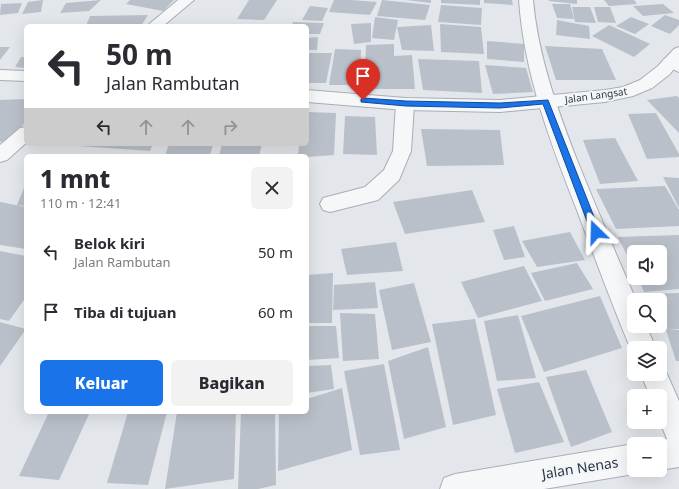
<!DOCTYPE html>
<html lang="id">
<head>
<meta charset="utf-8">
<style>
	:root { --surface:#fff; --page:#f2f2f3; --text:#2b2b33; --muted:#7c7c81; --accent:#1a73e8 }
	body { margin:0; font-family:"Noto Sans",sans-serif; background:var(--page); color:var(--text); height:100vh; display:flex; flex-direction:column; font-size:15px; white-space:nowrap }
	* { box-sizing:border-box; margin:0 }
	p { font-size:13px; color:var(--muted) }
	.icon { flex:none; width:22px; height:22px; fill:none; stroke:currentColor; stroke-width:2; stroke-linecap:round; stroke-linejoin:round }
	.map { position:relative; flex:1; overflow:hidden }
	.panel { position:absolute; left:24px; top:154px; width:285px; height:260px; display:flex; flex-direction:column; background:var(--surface); border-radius:6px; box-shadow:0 4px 16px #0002 }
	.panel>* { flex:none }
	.banner { position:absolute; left:24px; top:24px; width:285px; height:122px; border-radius:6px; box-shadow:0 4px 16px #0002; background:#fff; color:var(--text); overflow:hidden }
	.controls { position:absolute; left:627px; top:245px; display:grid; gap:8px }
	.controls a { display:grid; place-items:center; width:40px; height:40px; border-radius:6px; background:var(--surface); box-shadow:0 4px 16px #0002; font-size:20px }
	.pin { position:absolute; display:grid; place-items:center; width:34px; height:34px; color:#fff; margin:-41px -17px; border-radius:50% 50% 50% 0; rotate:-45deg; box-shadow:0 0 4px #0007 }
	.pin .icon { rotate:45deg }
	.me { position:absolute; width:44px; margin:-22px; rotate:338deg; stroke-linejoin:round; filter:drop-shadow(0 0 3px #0008) }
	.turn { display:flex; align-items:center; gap:14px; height:84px; padding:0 16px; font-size:18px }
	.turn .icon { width:52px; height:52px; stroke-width:2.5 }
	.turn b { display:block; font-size:28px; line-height:34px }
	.lanes { display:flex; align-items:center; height:38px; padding:0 16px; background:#0003; justify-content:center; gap:20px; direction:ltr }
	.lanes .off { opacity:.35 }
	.round { display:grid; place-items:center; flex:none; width:42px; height:42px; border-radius:6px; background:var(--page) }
	.head { display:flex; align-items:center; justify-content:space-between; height:68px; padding:0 16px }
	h1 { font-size:24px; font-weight:800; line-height:30px }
	.cta { display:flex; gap:8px; margin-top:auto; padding:8px 16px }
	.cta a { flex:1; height:46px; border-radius:6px; background:var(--accent); color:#fff; font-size:16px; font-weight:800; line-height:46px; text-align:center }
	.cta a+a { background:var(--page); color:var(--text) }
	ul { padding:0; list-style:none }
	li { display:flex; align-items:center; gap:12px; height:60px; padding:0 16px }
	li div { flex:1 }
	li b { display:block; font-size:15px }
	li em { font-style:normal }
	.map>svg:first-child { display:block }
	.building { fill:#bac0c9 }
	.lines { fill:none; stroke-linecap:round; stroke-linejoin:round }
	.minor-casing { stroke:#a8aeb6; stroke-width:2 }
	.tertiary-casing { stroke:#a8aeb6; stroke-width:2 }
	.minor { fill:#f6f7f9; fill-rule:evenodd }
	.tertiary { fill:#f6f7f9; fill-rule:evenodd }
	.route { fill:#1a73e8; stroke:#114b97 }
	.labels { text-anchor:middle; stroke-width:4; stroke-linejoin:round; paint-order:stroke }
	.far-street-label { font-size:10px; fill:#2b3544; stroke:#f3f6f8 }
	.near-street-label { font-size:14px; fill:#2b3544; stroke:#f3f6f8 }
</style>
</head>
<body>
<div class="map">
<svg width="679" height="489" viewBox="0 0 679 489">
	<rect width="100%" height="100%" fill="#e3e7eb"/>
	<path class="building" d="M 43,0 L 41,12 L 22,14 L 28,2 Z
		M 101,0 L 89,11 L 60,13 L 66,3 Z
		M 130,0 L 174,0 L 163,11 L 126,4 Z
		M 249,0 L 277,0 L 264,20 L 237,19 Z
		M 334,0 L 351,0 L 377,2 L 370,15 L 329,12 Z
		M 382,0 L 430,5 L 425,20 L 377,16 Z
		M 406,0 L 431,0 L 431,3 Z
		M 441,0 L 480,0 L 480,5 L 441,3 Z
		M 484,0 L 512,0 L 513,5 L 484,3 Z
		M 549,0 L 577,0 L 577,4 L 549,1 Z
		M 604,0 L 634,0 L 637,4 L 609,6 Z
		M 22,3 L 18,13 L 0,15 L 1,4 Z
		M 552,4 L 570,4 L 574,19 L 557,18 Z
		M 663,4 L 674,13 L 643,16 L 633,6 Z
		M 441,5 L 482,8 L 481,25 L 438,22 Z
		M 310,6 L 328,8 L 322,21 L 302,20 Z
		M 572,7 L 590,7 L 596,23 L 575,22 Z
		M 594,7 L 610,7 L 616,23 L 598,22 Z
		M 148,15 L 141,26 L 86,26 L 90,16 Z
		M 665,15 L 679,20 L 679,25 L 670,34 L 651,26 Z
		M 375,17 L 398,20 L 394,40 L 372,38 Z
		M 631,17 L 649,24 L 635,34 L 616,26 Z
		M 557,20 L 589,26 L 590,39 L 556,35 Z
		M 293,22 L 324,23 L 320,34 L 307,34 L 307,26 L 292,26 Z
		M 371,23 L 371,42 L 354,44 L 351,24 Z
		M 440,24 L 481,27 L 484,54 L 441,52 Z
		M 431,25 L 434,51 L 402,50 L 397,27 Z
		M 609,25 L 650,44 L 634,57 L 592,36 Z
		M 318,37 L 317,50 L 307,50 L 307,38 Z
		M 487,41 L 524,44 L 524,62 L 487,59 Z
		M 394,44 L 394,56 L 412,55 L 415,89 L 364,89 L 366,45 Z
		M 545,46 L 602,49 L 616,80 L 556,80 Z
		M 0,47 L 10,47 L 0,60 Z
		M 335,49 L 361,50 L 360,85 L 329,85 Z
		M 307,53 L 332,53 L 326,83 L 307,83 Z
		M 21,57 L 26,57 L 26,68 L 15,67 Z
		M 418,59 L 479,61 L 482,93 L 423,90 Z
		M 485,65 L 526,68 L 533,92 L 493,94 Z
		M 677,96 L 679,98 L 679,133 L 647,100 Z
		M 26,99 L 26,121 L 11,141 L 0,142 L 0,100 Z
		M 307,112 L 336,113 L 334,155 L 307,157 L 298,156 L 299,144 L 307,144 Z
		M 656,113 L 679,154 L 679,157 L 647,159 L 628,114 Z
		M 345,116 L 375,117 L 377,155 L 343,154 Z
		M 421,129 L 500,130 L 504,165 L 427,166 Z
		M 615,138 L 638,181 L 600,184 L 583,140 Z
		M 80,144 L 153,144 L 150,151 L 78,146 Z
		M 169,144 L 213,144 L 210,156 L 165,156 Z
		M 222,144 L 262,144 L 259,156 L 219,156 Z
		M 663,177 L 679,178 L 679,208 Z
		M 26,183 L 26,206 L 17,205 Z
		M 665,186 L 679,210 L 679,226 L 616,229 L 596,189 Z
		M 472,190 L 485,222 L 405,234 L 393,202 Z
		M 0,202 L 26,207 L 26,249 L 0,245 Z
		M 514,226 L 525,257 L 504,260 L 493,230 Z
		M 570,232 L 585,260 L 537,267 L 522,241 Z
		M 679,235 L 679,289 L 644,292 L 638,278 L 660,278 L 660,252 L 634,252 L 634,270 L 618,237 Z
		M 396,242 L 403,271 L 347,275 L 341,249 Z
		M 0,251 L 26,256 L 26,297 L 9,321 L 0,319 Z
		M 577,263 L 593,289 L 545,301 L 531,273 Z
		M 524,266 L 542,301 L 478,318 L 461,282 Z
		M 333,273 L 332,323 L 307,323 L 307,275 Z
		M 375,282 L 378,308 L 333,310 L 334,285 Z
		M 414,283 L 431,342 L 392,350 L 379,290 Z
		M 679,293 L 679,329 L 668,330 L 679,330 L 679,361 L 676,361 L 666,330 L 660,317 L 660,300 L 651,300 L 649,294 Z
		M 600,296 L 622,348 L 544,372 L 521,316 Z
		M 340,313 L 375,314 L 379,359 L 343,361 Z
		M 518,315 L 536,378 L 497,381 L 484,321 Z
		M 475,319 L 496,415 L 453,425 L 432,324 Z
		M 0,322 L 26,329 L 0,366 Z
		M 307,326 L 336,326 L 339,358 L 307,360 Z
		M 428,347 L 446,427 L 404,439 L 388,361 Z
		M 384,364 L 400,450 L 360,455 L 344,371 Z
		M 331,365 L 334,389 L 307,393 L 307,366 Z
		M 586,370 L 612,432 L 571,447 L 546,377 Z
		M 539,382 L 564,442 L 515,453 L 497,389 Z
		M 342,388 L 352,450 L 278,471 L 279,412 L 307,412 L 307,399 Z
		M 49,412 L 90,412 L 59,480 L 19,476 Z
		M 128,412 L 167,412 L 148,485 L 107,483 Z
		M 177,412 L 236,412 L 234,479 L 165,489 Z
		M 241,412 L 275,412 L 276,485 L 258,489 L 238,489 Z"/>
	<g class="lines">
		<defs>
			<path id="minor" d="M 519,0 L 533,0 C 538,56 557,108 577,160 C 596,207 616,254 636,300 L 634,300 L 634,326 L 646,326 L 656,348 L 634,348 L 634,357 C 614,310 596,261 578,213 C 551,144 524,74 519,0 Z
				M 670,57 L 679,60 L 679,72 L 664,65 L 662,62 L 664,59 Z
				M 405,98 L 411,100 L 414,104 L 411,151 L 399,180 L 378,200 L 330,212 L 323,210 L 320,204 L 323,198 L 365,187 L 384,170 L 393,151 L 396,104 L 399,100 Z
				M 660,363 L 663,365 L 679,401 L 679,467 L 660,470 L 660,444 L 651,444 L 667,439 L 660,422 L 660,396 L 650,396 L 641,374 L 660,374 Z
				M 634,444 L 634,470 L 643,470 L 634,474 L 544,489 L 440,489 L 444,478 L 455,474 Z"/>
			<path id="tertiary" d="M 178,0 L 194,0 L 163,26 L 147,26 Z
				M 679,47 L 679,62 L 670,74 L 652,88 L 633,96 L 605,102 L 500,112 L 405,110 L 307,102 L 307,90 L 405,98 L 500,100 L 605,90 L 623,87 L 640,80 L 658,66 L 674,49 Z
				M 0,70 L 26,71 L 26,81 L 0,80 Z
				M 26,127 L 26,143 L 7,160 L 0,162 L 0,145 L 20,128 Z"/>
		</defs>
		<use href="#minor" class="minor-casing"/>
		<use href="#tertiary" class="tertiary-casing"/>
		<use href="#minor" class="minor"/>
		<use href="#tertiary" class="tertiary"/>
	</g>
	<path class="route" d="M 363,98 L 406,101 L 500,103 L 548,100 L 600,232 L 599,234 L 593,234 L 591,232 L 543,104 L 500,108 L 406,106 L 361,102 L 361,99 Z"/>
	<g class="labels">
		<g class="far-street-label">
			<text transform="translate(596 95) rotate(-8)" y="4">Jalan Langsat</text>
		</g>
		<g class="near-street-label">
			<text transform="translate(580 468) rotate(-9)" y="5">Jalan Nenas</text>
		</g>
	</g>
</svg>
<div class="controls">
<a><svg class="icon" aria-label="sound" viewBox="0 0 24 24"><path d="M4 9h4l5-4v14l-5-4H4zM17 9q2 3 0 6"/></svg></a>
<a><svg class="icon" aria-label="search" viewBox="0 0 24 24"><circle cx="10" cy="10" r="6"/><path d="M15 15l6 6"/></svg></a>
<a><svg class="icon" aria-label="layers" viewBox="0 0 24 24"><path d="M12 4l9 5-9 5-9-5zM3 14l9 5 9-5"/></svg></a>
<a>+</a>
<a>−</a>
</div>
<div class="pin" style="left:363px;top:100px;background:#d93025"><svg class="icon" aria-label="arrive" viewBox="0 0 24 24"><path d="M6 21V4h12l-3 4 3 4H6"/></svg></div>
<svg class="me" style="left:596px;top:232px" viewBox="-20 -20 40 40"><path d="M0-17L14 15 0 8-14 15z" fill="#1a73e8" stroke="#fff" stroke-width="4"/></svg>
<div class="banner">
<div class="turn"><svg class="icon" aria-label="left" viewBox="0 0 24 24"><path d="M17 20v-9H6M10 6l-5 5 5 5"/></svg><div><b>50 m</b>Jalan Rambutan</div></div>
<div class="lanes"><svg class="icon" aria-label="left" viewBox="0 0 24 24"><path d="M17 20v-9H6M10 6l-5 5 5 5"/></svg><svg class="icon off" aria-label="ahead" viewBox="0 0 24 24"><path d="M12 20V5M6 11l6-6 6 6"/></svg><svg class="icon off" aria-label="ahead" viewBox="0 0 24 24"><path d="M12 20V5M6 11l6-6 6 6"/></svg><svg class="icon off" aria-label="right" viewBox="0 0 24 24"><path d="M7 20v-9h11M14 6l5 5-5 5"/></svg></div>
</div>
<section class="panel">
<div class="head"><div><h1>1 mnt</h1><p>110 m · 12:41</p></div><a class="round"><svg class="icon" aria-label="close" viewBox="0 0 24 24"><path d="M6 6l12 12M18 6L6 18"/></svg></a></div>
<ul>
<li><svg class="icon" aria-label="left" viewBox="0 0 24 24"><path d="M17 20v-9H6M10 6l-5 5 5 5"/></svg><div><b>Belok kiri</b><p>Jalan Rambutan</p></div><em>50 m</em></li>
<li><svg class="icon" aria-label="arrive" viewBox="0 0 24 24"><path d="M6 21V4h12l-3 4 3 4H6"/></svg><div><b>Tiba di tujuan</b></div><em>60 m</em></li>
</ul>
<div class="cta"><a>Keluar</a><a>Bagikan</a></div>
</section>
</div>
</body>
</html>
